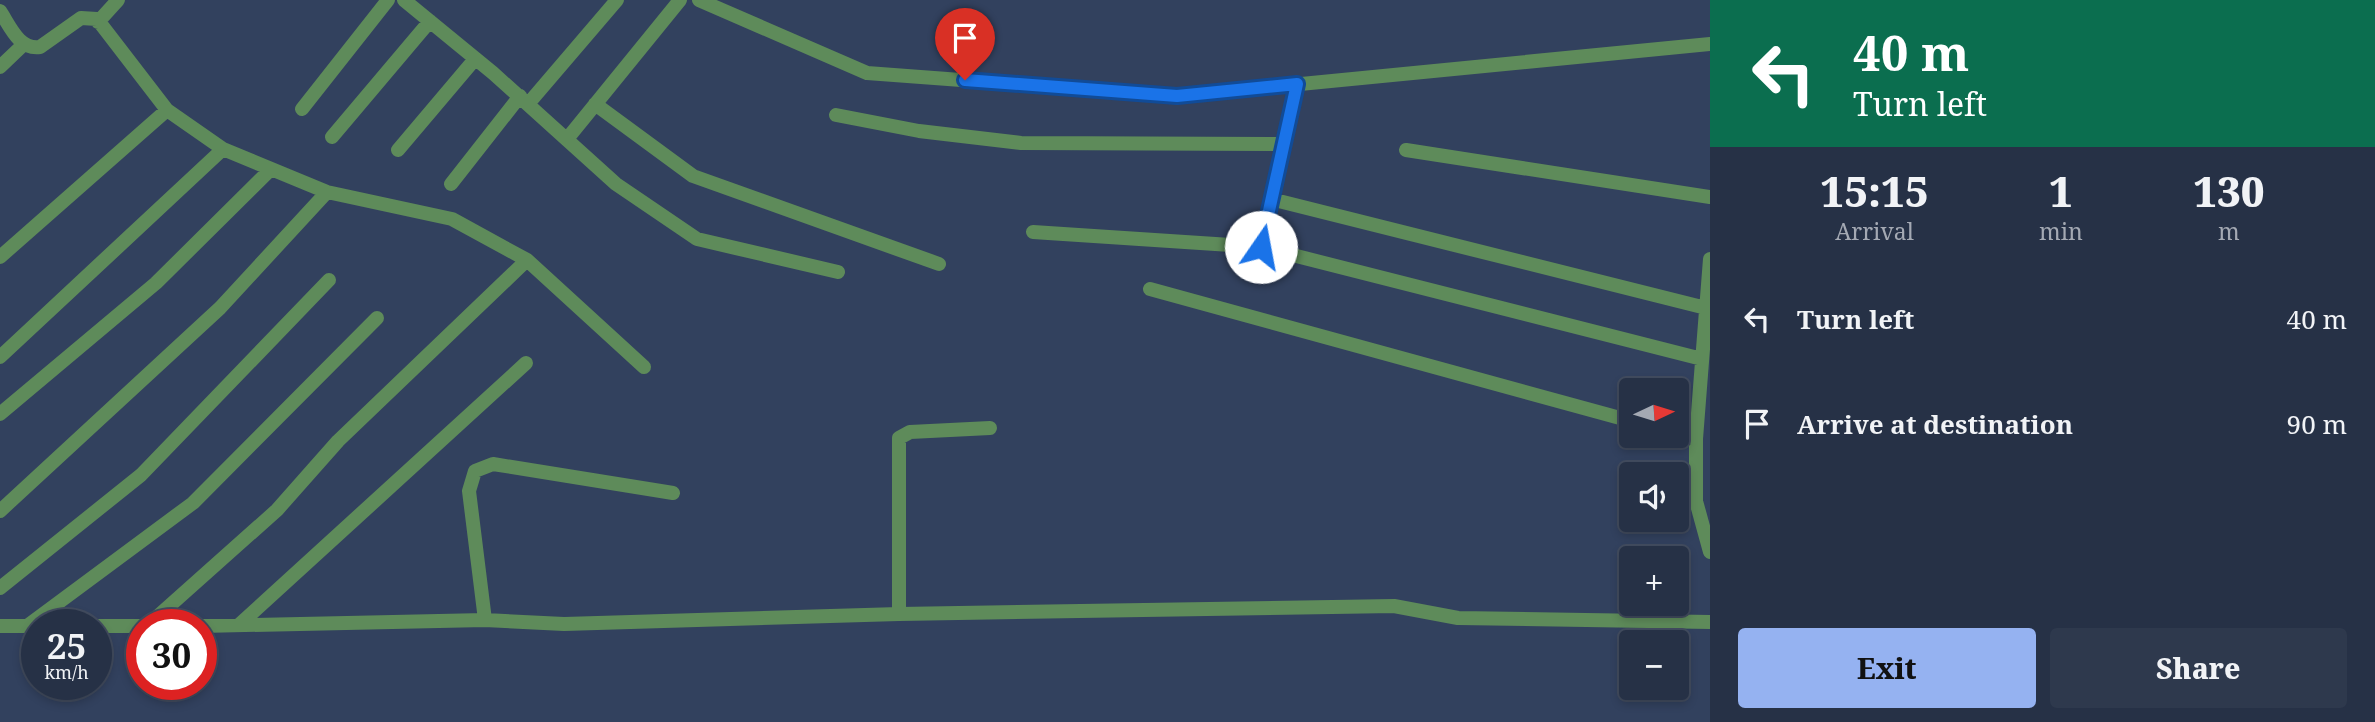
<!DOCTYPE html>
<html lang="en">
<head>
<meta charset="utf-8">
<style>
	:root { --surface:#263146; --page:#2e394d; --text:#f1f3f6; --muted:#a4a9b3; --line:#424c5f; --accent:#95b2f1 }
	body { margin:0; font-family:"Noto Serif",serif; background:var(--page); color:var(--text); height:100vh; display:flex; flex-direction:column; font-size:26px; white-space:nowrap }
	* { box-sizing:border-box; margin:0 }
	p { font-size:23px; color:var(--muted) }
	.icon { flex:none; width:38px; height:38px; fill:none; stroke:currentColor; stroke-width:2; stroke-linecap:round; stroke-linejoin:round }
	.map { position:relative; flex:1; overflow:hidden }
	.drawer { display:flex; flex-direction:column; background:var(--surface); width:665px }
	.drawer>* { flex:none }
	.hud { background:#0b6e4f; color:#fff; overflow:hidden }
	.needle { width:46px; rotate:86deg }
	.tools { position:absolute; left:1619px; top:378px; display:grid; gap:14px }
	.tools a { display:grid; place-items:center; width:70px; height:70px; border-radius:7px; background:var(--surface); box-shadow:0 4px 10px #0003,0 0 0 2px var(--line); font-size:35px }
	.speed { position:absolute; left:21px; top:609px; display:flex; gap:14px; font-size:35px; font-weight:700; text-align:center }
	.speed>* { display:grid; place-content:center; width:91px; height:91px; border-radius:50%; background:var(--surface); box-shadow:0 4px 10px #0003,0 0 0 2px var(--line); line-height:1 }
	.speed small { font-size:18px; font-weight:400 }
	.speed .limit { border:10px solid #d22; background:#fff; color:#111 }
	.pin { position:absolute; display:grid; place-items:center; width:60px; height:60px; color:#fff; margin:-72px -30px; border-radius:50% 50% 50% 0; rotate:-45deg; box-shadow:0 0 7px #0007 }
	.pin .icon { rotate:45deg }
	.me { position:absolute; width:77px; margin:-38px; rotate:12deg; stroke-linejoin:round; filter:drop-shadow(0 0 5px #0008) }
	.turn { display:flex; align-items:center; gap:24px; height:147px; padding:0 28px; font-size:32px }
	.turn .icon { width:91px; height:91px; stroke-width:2.5 }
	.turn b { display:block; font-size:49px; line-height:60px }
	.eta { display:flex; justify-content:space-evenly; align-items:center; height:119px; text-align:center }
	.eta b { font-size:42px; font-weight:800; line-height:49px }
	.action { display:flex; gap:14px; margin-top:auto; padding:14px 28px }
	.action a { flex:1; height:80px; border-radius:7px; background:var(--accent); color:#111; font-size:28px; font-weight:800; line-height:80px; text-align:center }
	.action a+a { background:var(--page); color:var(--text) }
	ul { padding:0; list-style:none }
	li { display:flex; align-items:center; gap:21px; height:105px; padding:0 28px }
	li div { flex:1 }
	li b { display:block; font-size:26px }
	li em { font-style:normal }
	main { display:flex; flex:1; min-height:0 }
	.map>svg:first-child { display:block }
	.lines { fill:none; stroke-linecap:round; stroke-linejoin:round }
	.minor { stroke:#5e8b5a; stroke-width:14 }
	.route-casing { stroke:#114b97; stroke-width:18 }
	.route { stroke:#1a73e8; stroke-width:12 }
</style>
</head>
<body>
<main>
<div class="map">
<svg width="1710" height="722" viewBox="0 0 1710 722">
	<rect width="100%" height="100%" fill="#32415e"/>
	<g class="lines">
		<path class="minor" d="M 404,0 L 493,73 L 616,184 L 697,239 L 838,272
			M 699,0 L 867,73 L 1177,96 L 1710,44
			M 0,11 C 10,26 19,50 40,47 L 81,18 L 97,19 L 167,110 L 223,149 L 327,192 L 452,219 L 527,260 L 644,367
			M 98,22 L 118,0
			M 0,67 L 23,45
			M 528,104 L 617,0
			M 595,104 L 693,176 L 939,264
			M 302,109 L 388,0
			M 836,115 L 919,131 L 1021,143 L 1283,144
			M 332,137 L 430,21
			M 567,139 L 680,0
			M 398,150 L 475,59
			M 1406,150 L 1710,197
			M 451,184 L 520,96
			M 1271,199 L 1706,308
			M 1033,232 L 1261,247 L 1702,359
			M 1261,247 L 1297,84
			M 0,257 L 167,110
			M 1710,259 L 1696,439 L 1696,501 L 1710,552
			M 1150,289 L 1631,421
			M 0,357 L 223,149
			M 0,414 L 156,283 L 271,169
			M 1676,434 L 1696,439
			M 0,511 L 220,308 L 327,192
			M 0,588 L 141,475 L 329,280
			M 899,614 L 899,438 L 910,432 L 990,428
			M 485,620 L 469,491 L 475,471 L 493,464 L 673,493
			M 148,625 L 277,510 L 338,441 L 527,260
			M 239,625 L 526,363
			M 0,626 L 35,626
			M 27,626 L 193,503 L 377,318
			M 96,626 L 142,626
			M 201,626 L 485,620 L 564,624 L 899,614 L 1394,606 L 1458,618 L 1710,622"/>
	</g>
	<g class="lines">
		<defs>
			<path id="route" d="M 965,80 L 1177,96 L 1297,84 L 1261,247"/>
		</defs>
		<use href="#route" class="route-casing"/>
		<use href="#route" class="route"/>
	</g>
</svg>
<div class="tools">
<a><svg class="needle" viewBox="-14 -14 28 28"><path d="M0-13l5 13h-10z" fill="#e53935"/><path d="M0 13l5-13h-10z" fill="#a4a9b3"/></svg></a>
<a><svg class="icon" aria-label="sound" viewBox="0 0 24 24"><path d="M4 9h4l5-4v14l-5-4H4zM17 9q2 3 0 6"/></svg></a>
<a>+</a>
<a>−</a>
</div>
<div class="speed"><div>25<small>km/h</small></div><div class="limit">30</div></div>
<div class="pin" style="left:965px;top:80px;background:#d93025"><svg class="icon" aria-label="arrive" viewBox="0 0 24 24"><path d="M6 21V4h12l-3 4 3 4H6"/></svg></div>
<svg class="me" style="left:1261px;top:247px" viewBox="-20 -20 40 40"><circle r="19" fill="#fff"/><path d="M0-13L10 11 0 6-10 11z" fill="#1a73e8"/></svg>
</div>
<section class="drawer">
<div class="hud">
<div class="turn"><svg class="icon" aria-label="left" viewBox="0 0 24 24"><path d="M17 20v-9H6M10 6l-5 5 5 5"/></svg><div><b>40 m</b>Turn left</div></div>
</div>
<div class="eta">
<div><b>15:15</b><p>Arrival</p></div>
<div><b>1</b><p>min</p></div>
<div><b>130</b><p>m</p></div>
</div>
<ul>
<li><svg class="icon" aria-label="left" viewBox="0 0 24 24"><path d="M17 20v-9H6M10 6l-5 5 5 5"/></svg><div><b>Turn left</b></div><em>40 m</em></li>
<li><svg class="icon" aria-label="arrive" viewBox="0 0 24 24"><path d="M6 21V4h12l-3 4 3 4H6"/></svg><div><b>Arrive at destination</b></div><em>90 m</em></li>
</ul>
<div class="action"><a>Exit</a><a>Share</a></div>
</section>
</main>
</body>
</html>
